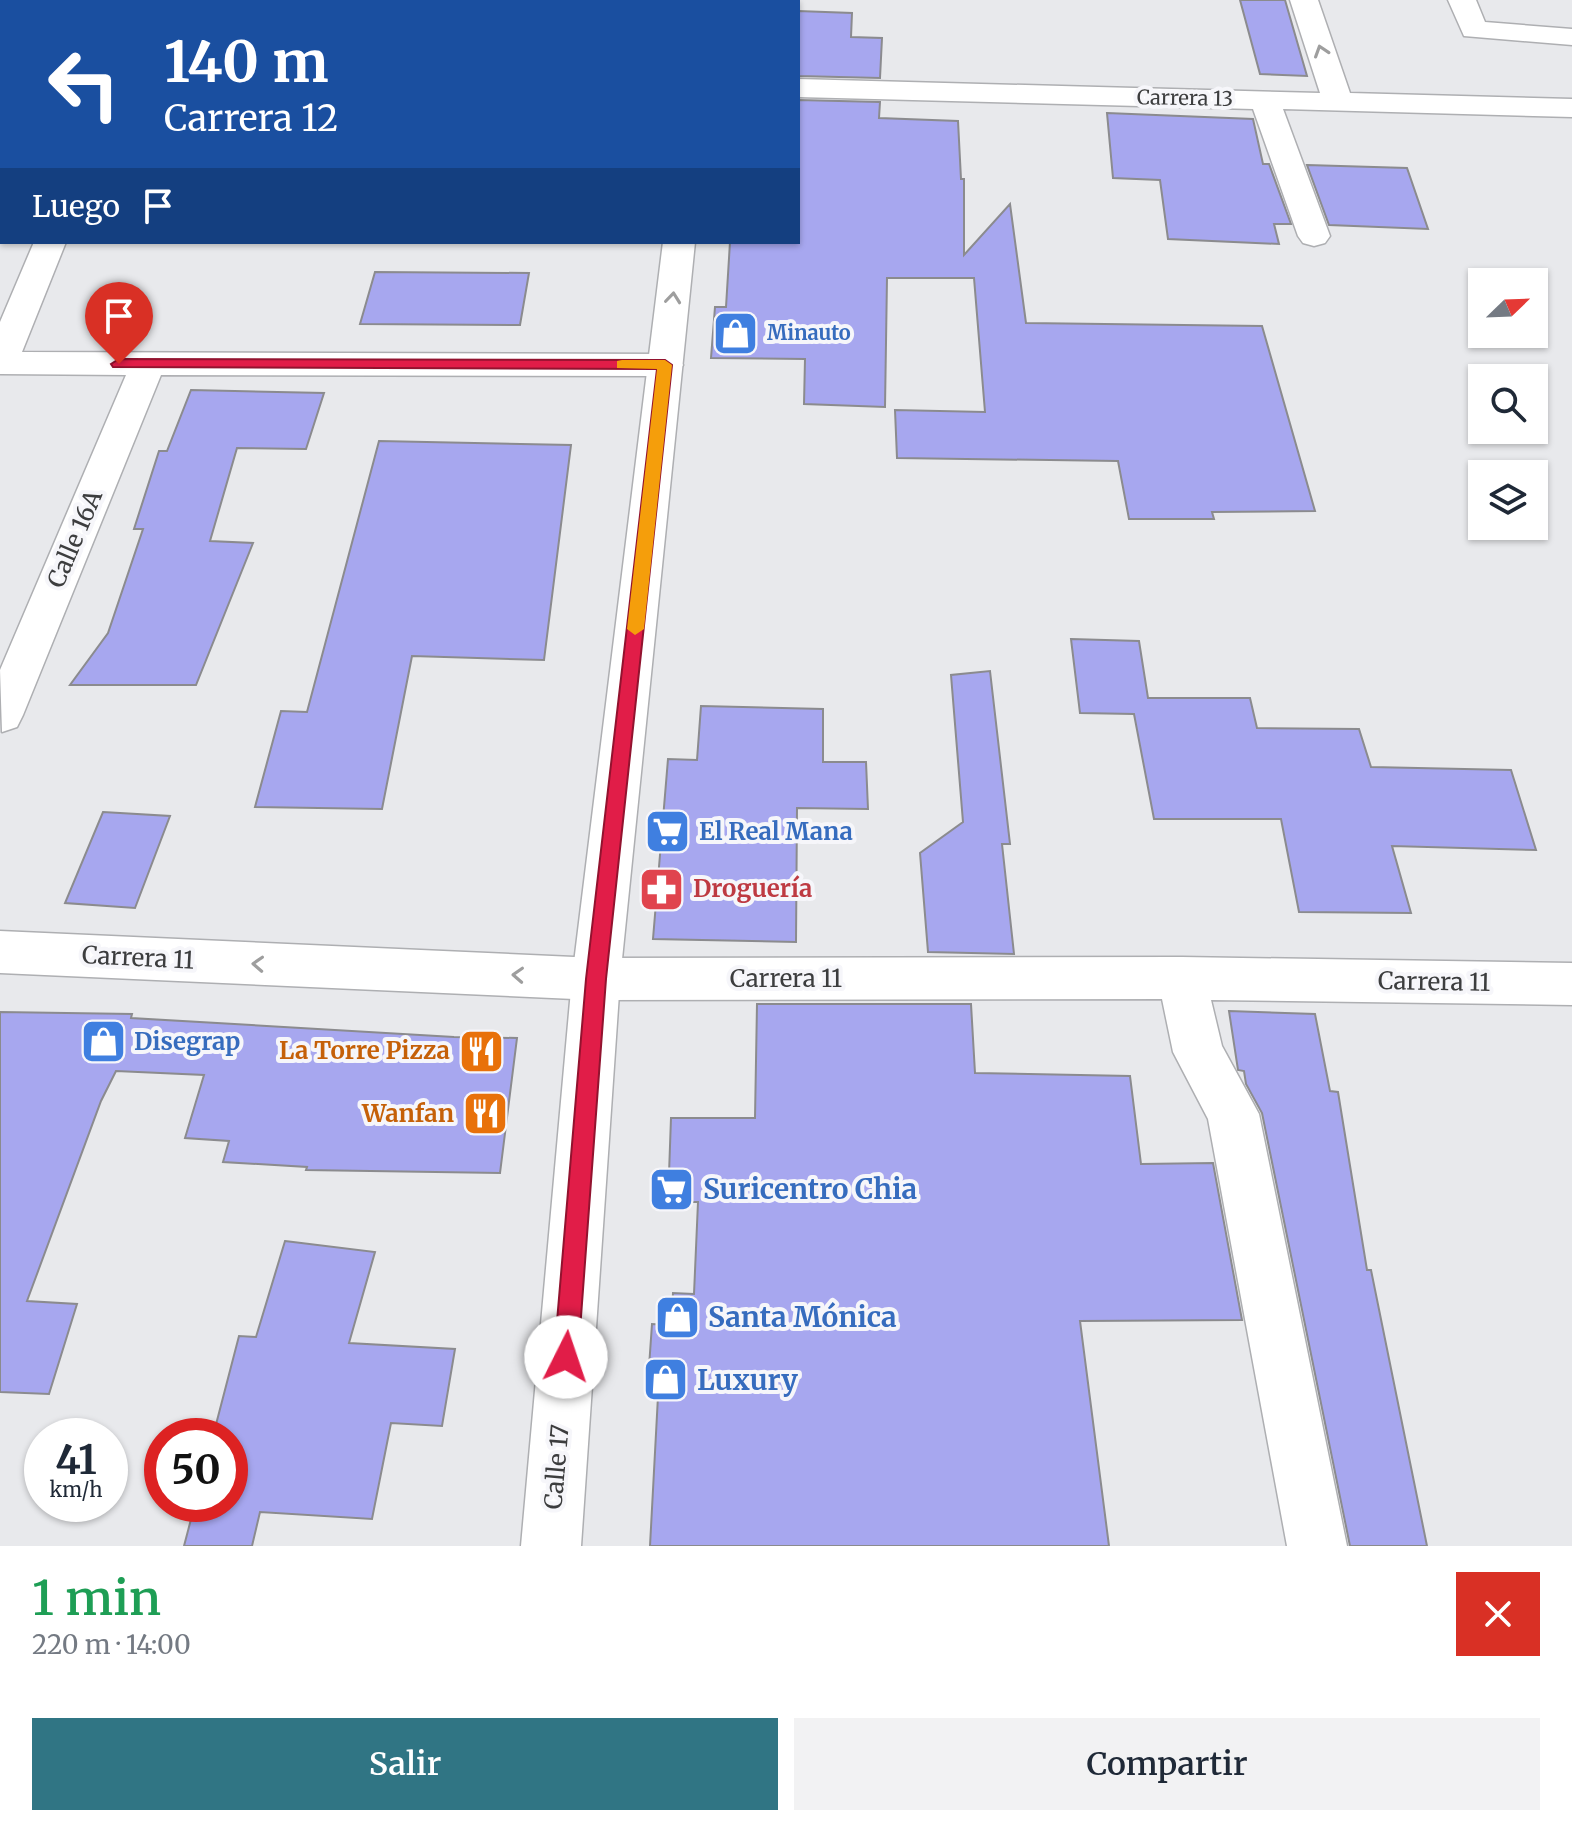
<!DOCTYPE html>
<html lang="es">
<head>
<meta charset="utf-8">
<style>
	:root { --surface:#fff; --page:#f2f2f3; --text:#1f2937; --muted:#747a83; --accent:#307584 }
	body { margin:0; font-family:Merriweather,serif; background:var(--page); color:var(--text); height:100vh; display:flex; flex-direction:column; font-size:30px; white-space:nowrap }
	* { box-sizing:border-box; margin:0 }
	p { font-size:26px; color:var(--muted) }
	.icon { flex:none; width:44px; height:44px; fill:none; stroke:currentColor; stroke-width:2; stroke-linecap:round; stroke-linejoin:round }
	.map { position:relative; height:1546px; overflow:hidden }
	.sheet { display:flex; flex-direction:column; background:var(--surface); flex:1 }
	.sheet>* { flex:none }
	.hud { position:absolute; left:0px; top:0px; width:800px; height:244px; box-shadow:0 2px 6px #0004; background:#1a4fa0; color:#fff; overflow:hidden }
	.needle { width:52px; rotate:67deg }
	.buttons { position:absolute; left:1468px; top:268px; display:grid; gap:16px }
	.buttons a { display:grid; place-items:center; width:80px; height:80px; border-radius:0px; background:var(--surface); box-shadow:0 2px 6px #0004; font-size:40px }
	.speed { position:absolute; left:24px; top:1418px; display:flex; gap:16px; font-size:40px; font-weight:700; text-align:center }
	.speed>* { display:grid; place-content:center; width:104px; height:104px; border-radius:50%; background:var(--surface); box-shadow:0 2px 6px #0004; line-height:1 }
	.speed small { font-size:20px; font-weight:400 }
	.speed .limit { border:12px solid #d22; background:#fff; color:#111 }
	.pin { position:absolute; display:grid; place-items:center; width:68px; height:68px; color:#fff; margin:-82px -34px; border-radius:50% 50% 50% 0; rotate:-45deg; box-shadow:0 0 8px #0007 }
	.pin .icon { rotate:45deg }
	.me { position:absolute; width:88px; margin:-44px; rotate:4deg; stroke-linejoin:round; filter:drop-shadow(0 0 6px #0008) }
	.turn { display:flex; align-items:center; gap:28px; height:168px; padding:0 32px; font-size:36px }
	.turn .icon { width:104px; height:104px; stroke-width:2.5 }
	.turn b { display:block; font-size:56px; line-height:68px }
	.then { display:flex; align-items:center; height:76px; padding:0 32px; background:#0003; gap:16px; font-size:30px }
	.round { display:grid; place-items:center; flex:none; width:84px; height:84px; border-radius:0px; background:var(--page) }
	.head { display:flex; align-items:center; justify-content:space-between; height:136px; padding:0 32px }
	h1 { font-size:48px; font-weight:600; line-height:60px; color:#1e9e55 }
	.button { display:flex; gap:16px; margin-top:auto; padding:16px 32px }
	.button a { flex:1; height:92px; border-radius:0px; background:var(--accent); color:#fff; font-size:32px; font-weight:600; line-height:92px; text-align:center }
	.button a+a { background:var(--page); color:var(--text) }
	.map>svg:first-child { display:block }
	.building { fill:#a7a7ef; stroke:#8b8b8e; stroke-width:2 }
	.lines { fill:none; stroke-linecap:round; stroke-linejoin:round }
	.minor-casing { stroke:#aeafb2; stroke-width:3 }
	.major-casing { stroke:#aeafb2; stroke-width:3 }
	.minor { fill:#fff; fill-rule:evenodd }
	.major { fill:#fff; fill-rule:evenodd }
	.oneway { stroke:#9e9e9e }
	.route { fill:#e11d48; stroke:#92132f; stroke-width:2 }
	.slow { fill:#f59e0b }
	.labels { text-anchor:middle; stroke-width:8; stroke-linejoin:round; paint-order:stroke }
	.far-street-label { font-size:20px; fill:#3c3d3e; stroke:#f6f6fa }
	.far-shop-label { font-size:20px; font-weight:bold; fill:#366cbe; stroke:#f6f6fa; text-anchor:start }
	.street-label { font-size:24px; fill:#3c3d3e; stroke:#f6f6fa }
	.shop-label { font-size:24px; font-weight:bold; fill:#366cbe; stroke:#f6f6fa; text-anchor:start }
	.health-label { font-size:24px; font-weight:bold; fill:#be3a42; stroke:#f6f6fa; text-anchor:start }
	.food-label { font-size:24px; font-weight:bold; fill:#c56008; stroke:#f6f6fa; text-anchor:end }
	.near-shop-label { font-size:28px; font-weight:bold; fill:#366cbe; stroke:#f6f6fa; text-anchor:start }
</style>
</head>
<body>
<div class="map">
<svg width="1572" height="1546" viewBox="0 0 1572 1546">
	<rect width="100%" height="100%" fill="#e8e9ec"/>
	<path class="building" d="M 1240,0 L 1285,0 L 1307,76 L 1260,74 Z
		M 798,11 L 852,13 L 851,37 L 882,38 L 880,78 L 798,76 Z
		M 798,100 L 880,102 L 879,118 L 958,121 L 961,179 L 964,179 L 964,255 L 1010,204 L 1026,323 L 1262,326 L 1315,511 L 1212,512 L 1214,519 L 1129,519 L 1118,461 L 897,458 L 895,410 L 985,412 L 974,278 L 887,278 L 885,407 L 804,404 L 805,359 L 711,358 L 715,307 L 726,307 L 730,242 L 798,242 Z
		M 1107,113 L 1253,119 L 1263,164 L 1269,164 L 1291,224 L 1274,224 L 1279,244 L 1168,239 L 1160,180 L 1113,178 Z
		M 1307,165 L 1407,168 L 1428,229 L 1329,225 Z
		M 375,272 L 529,273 L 520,325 L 360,324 Z
		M 191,390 L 324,393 L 306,449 L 237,448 L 210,541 L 253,543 L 196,685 L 70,685 L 108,633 L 143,529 L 134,529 L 159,451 L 167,451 Z
		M 379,441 L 571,445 L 544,660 L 412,656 L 382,809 L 255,807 L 281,711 L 307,712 Z
		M 1071,639 L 1139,641 L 1148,698 L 1250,698 L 1257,728 L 1359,729 L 1371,767 L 1511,770 L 1536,850 L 1392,846 L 1411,913 L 1299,912 L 1281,819 L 1154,819 L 1134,714 L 1080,713 Z
		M 990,671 L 1010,844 L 1002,844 L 1014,954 L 928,952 L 920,853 L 963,822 L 951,675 Z
		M 701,706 L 823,709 L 823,762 L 866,762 L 868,809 L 797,808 L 796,942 L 653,939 L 668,759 L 697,760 Z
		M 103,812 L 170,816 L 135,908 L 65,903 Z
		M 757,1004 L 971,1004 L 975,1073 L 1130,1076 L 1141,1164 L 1213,1163 L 1242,1320 L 1080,1321 L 1109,1546 L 650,1546 L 658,1396 L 647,1396 L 652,1324 L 671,1325 L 673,1293 L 694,1294 L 698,1202 L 668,1202 L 671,1118 L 755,1118 Z
		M 1229,1011 L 1315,1014 L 1330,1091 L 1338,1092 L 1367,1270 L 1371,1270 L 1427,1546 L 1350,1546 L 1262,1113 L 1246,1084 L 1244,1071 L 1238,1070 Z
		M 0,1012 L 132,1014 L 131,1018 L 454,1037 L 517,1038 L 500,1173 L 306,1170 L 307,1167 L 223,1162 L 229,1141 L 185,1138 L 204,1075 L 116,1071 L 101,1101 L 27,1301 L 77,1304 L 49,1394 L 0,1392 Z
		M 285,1241 L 375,1252 L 349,1343 L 455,1349 L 442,1426 L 391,1423 L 372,1519 L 260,1512 L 252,1546 L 184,1546 L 195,1504 L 230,1504 L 230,1436 L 213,1436 L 239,1336 L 256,1337 Z"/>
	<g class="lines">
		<defs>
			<path id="minor" d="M 138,0 L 166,0 L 137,2 Z
				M 690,0 L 718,0 L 689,2 Z
				M 1290,0 L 1318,0 L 1350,93 L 1572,99 L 1572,117 L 1283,109 L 1330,236 L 1325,243 L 1314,246 L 1303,243 L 1298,236 L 1253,109 L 798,97 L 798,79 L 1320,93 Z
				M 1448,0 L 1476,0 L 1485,22 L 1572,29 L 1572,45 L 1464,36 Z
				M 34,242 L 66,242 L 22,352 L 665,354 L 677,357 L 683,365 L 677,373 L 665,376 L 161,375 L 23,715 L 17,727 L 2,732 L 0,670 L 126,375 L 0,374 L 0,322 Z
				M 0,931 L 596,958 L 1182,957 L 1572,963 L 1572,1005 L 1211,1000 L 1222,1046 L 1259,1114 L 1347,1546 L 1287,1546 L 1208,1119 L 1173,1052 L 1162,999 L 596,1000 L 0,973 Z"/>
			<path id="major" d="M 0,71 L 2,71 L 2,89 L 0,89 Z
				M 663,242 L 695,242 L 620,979 L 581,1546 L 521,1546 L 572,979 Z"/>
		</defs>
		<use href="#minor" class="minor-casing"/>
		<use href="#major" class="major-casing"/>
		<use href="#minor" class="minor"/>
		<use href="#major" class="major"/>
	</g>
	<defs><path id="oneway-chevron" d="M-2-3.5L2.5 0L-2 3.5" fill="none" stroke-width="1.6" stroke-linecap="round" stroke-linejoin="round" transform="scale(2)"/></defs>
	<g class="oneway">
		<use href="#oneway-chevron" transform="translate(1321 51) rotate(-108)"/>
		<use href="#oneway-chevron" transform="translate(673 298) rotate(-84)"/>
		<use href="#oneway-chevron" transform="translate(258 964) rotate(-177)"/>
		<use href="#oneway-chevron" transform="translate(518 975) rotate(-177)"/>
	</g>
	<path class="route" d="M 119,359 L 665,360 L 672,365 L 606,979 L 578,1357 L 574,1365 L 566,1369 L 558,1365 L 554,1357 L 586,979 L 657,369 L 113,367 L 111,364 Z"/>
	<path class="slow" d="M 622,360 L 665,360 L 672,365 L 644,629 L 635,635 L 627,629 L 657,369 L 617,368 L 617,361 Z"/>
	<defs>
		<symbol id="shop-square" viewBox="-11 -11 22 22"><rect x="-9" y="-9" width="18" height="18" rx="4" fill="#3f7fe0" stroke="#f6f6fa"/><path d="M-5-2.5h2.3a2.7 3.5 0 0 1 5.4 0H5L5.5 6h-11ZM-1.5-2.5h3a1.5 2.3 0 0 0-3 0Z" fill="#fff"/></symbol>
		<symbol id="supermarket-square" viewBox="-11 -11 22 22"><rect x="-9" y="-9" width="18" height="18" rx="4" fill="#3f7fe0" stroke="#f6f6fa"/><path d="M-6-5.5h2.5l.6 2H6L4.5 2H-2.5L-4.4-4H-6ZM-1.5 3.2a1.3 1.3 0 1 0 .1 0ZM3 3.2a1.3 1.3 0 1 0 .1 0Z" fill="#fff"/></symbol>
		<symbol id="pharmacy-square" viewBox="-11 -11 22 22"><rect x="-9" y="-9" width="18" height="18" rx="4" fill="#e0444e" stroke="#f6f6fa"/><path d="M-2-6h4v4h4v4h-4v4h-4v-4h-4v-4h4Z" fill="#fff"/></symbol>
		<symbol id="restaurant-square" viewBox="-11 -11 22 22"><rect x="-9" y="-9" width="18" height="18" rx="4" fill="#e8710a" stroke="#f6f6fa"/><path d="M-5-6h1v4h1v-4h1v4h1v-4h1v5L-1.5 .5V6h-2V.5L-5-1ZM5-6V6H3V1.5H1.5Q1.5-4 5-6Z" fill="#fff"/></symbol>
	</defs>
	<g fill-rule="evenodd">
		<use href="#shop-square" x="710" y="308" width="51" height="51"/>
		<use href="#supermarket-square" x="642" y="806" width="51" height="51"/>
		<use href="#pharmacy-square" x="636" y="864" width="51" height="51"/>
		<use href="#shop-square" x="78" y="1016" width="51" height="51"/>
		<use href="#restaurant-square" x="456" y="1026" width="51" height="51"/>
		<use href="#restaurant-square" x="460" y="1088" width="51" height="51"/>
		<use href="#supermarket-square" x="646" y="1164" width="51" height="51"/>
		<use href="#shop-square" x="652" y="1292" width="51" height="51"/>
		<use href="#shop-square" x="640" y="1354" width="51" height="51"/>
	</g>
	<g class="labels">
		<g class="far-street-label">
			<text transform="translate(1185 98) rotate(1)" y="7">Carrera 13</text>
		</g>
		<g class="far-shop-label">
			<text x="767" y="340">Minauto</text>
		</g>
		<g class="street-label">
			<text transform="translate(75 539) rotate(-67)" y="8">Calle 16A</text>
			<text transform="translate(138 958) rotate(3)" y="8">Carrera 11</text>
			<text x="786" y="987">Carrera 11</text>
			<text transform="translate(1434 982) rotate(1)" y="8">Carrera 11</text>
			<text transform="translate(557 1467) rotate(-85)" y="8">Calle 17</text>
		</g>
		<g class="shop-label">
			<text x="699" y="840">El Real Mana</text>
			<text x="134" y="1050">Disegrap</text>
		</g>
		<g class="health-label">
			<text x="693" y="897">Droguería</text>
		</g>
		<g class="food-label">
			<text x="450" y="1059">La Torre Pizza</text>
			<text x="454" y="1122">Wanfan</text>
		</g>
		<g class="near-shop-label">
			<text x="703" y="1199">Suricentro Chia</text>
			<text x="708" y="1327">Santa Mónica</text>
			<text x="697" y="1390">Luxury</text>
		</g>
	</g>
</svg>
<div class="buttons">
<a><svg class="needle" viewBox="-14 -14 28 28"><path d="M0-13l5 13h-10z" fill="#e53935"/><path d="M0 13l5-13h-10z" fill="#747a83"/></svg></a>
<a><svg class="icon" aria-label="search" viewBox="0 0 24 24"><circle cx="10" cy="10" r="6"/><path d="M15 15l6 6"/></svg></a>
<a><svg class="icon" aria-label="layers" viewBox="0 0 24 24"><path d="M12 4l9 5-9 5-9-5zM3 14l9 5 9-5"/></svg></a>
</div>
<div class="speed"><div>41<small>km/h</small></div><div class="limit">50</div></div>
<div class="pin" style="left:119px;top:364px;background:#d93025"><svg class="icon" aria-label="arrive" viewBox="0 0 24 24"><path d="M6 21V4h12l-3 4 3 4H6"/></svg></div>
<svg class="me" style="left:566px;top:1357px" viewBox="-20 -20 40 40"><circle r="19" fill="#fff"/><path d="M0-13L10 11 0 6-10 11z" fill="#e11d48"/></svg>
<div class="hud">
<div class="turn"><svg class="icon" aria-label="left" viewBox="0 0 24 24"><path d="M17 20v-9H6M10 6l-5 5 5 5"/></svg><div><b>140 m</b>Carrera 12</div></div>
<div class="then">Luego<svg class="icon" aria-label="arrive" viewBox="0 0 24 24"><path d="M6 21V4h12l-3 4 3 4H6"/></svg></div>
</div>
</div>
<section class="sheet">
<div class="head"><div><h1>1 min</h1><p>220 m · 14:00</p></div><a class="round" style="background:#d93025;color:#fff"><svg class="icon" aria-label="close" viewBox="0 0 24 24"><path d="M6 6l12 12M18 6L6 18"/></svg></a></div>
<div class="button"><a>Salir</a><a>Compartir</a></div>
</section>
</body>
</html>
